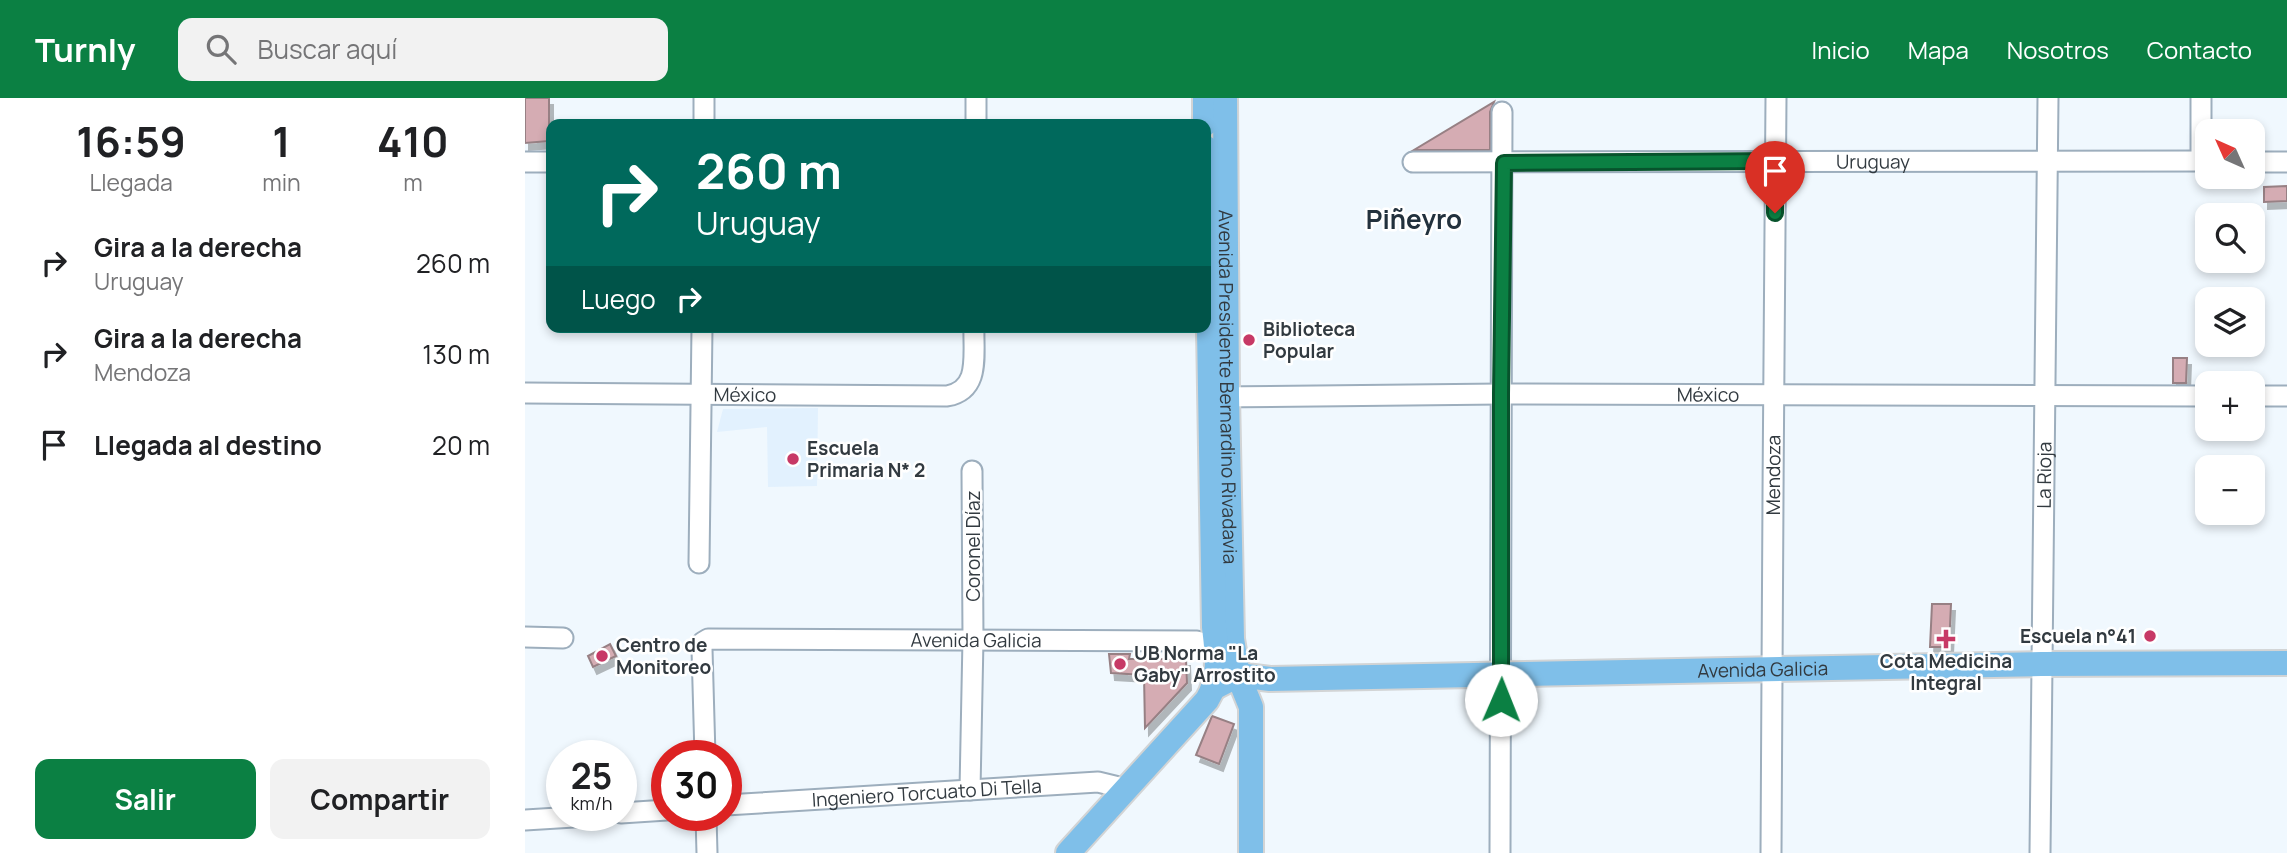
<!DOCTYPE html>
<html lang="es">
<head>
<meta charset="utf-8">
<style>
	:root { --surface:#fff; --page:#f2f2f2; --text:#202124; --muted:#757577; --accent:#0b8043 }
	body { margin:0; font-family:Manrope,sans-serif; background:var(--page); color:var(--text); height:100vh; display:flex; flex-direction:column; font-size:26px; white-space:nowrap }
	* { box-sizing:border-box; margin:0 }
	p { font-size:23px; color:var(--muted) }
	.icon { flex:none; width:38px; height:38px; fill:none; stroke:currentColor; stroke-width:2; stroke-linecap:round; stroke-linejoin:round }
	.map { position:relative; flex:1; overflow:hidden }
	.panel { display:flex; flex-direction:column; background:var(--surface); width:525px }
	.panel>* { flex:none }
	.banner { position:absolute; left:21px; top:21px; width:665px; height:214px; border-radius:14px; box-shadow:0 4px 10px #0003; background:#00695c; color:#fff; overflow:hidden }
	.needle { width:46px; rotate:315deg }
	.fabs { position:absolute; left:1670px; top:21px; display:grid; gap:14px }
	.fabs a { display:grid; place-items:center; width:70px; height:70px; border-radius:14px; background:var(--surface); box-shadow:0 4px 10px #0003; font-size:35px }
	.speed { position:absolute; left:21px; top:642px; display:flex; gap:14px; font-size:35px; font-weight:700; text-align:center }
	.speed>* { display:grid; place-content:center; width:91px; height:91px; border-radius:50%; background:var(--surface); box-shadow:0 4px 10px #0003; line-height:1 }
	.speed small { font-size:18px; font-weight:400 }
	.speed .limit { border:10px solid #d22; background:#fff; color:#111 }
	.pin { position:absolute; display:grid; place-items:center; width:60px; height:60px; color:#fff; margin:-72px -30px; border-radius:50% 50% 50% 0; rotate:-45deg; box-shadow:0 0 7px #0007 }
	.pin .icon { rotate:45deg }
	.me { position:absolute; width:77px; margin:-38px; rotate:1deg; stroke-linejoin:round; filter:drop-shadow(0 0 5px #0008) }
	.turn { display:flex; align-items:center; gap:24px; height:147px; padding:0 35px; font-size:32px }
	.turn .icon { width:91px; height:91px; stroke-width:2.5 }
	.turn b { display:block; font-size:49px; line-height:60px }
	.then { display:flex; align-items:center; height:66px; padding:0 35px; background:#0003; gap:14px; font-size:26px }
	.eta { display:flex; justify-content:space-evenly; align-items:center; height:119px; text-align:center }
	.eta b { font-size:42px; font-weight:700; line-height:49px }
	.button { display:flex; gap:14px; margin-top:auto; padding:14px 35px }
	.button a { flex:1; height:80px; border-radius:14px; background:var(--accent); color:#fff; font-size:28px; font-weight:700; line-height:80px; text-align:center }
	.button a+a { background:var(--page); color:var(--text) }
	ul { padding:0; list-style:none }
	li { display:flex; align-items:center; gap:21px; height:91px; padding:0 35px }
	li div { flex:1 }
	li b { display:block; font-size:26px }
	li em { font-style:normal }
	header { display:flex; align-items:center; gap:42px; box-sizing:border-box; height:98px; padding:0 35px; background:var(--accent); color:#fff }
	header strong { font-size:33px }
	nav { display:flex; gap:38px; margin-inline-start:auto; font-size:24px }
	.search { width:490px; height:63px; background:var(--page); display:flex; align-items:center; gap:18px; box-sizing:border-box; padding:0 24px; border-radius:14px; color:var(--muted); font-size:26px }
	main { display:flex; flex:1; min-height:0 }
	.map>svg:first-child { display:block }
	.built { fill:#e2f1fe }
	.building { fill:#d5acb3; stroke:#978084; stroke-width:2; filter:url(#shadow) }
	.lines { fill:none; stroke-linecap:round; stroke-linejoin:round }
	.minor-casing { stroke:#9daebd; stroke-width:23 }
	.major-casing { stroke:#d2d4d5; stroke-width:28 }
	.minor { stroke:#fff; stroke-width:19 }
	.major { stroke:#7fbfe9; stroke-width:24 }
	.route-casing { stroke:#07532c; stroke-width:18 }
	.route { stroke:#0b8043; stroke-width:12 }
	.poi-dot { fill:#c73966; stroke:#fff; stroke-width:2.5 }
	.labels { text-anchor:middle; stroke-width:5; stroke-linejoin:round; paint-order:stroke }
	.street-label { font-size:19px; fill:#323a40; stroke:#fff }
	.poi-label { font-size:19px; font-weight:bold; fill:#323a40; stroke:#fff; text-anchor:start }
	.district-label { font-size:26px; font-weight:bold; fill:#22313d; stroke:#fff }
</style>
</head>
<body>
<header>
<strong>Turnly</strong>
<div class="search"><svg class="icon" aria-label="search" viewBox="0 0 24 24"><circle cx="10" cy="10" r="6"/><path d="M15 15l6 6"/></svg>Buscar aquí</div>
<nav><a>Inicio</a><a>Mapa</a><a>Nosotros</a><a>Contacto</a></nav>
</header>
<main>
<section class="panel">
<div class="eta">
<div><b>16:59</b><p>Llegada</p></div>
<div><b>1</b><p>min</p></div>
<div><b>410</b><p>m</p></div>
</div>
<ul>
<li><svg class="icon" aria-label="right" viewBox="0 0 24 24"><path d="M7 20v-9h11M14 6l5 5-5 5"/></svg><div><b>Gira a la derecha</b><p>Uruguay</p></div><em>260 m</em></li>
<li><svg class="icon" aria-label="right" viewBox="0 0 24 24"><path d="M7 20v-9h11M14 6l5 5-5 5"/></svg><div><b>Gira a la derecha</b><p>Mendoza</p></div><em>130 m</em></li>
<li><svg class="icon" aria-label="arrive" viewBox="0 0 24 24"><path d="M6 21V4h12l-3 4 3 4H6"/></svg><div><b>Llegada al destino</b></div><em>20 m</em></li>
</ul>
<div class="button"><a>Salir</a><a>Compartir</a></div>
</section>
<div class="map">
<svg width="1762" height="755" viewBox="0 0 1762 755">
	<defs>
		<filter id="shadow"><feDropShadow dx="4" dy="7" stdDeviation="0" flood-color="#0004"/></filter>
	</defs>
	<rect width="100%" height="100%" fill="#f0f8fe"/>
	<path class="built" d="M 293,310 L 292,388 L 243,389 L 242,329 L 192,334 L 198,311 Z"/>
	<path class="building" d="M 0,0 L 24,0 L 24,43 L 0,45 Z
		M 969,4 L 965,14 L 965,52 L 889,52 Z
		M 1762,88 L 1762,103 L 1739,104 L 1739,89 Z
		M 1648,260 L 1662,260 L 1661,285 L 1648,285 Z
		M 1407,506 L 1426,506 L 1424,549 L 1405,549 Z
		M 85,546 L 91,558 L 68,569 L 63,558 Z
		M 584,556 L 605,556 L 604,561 L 661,561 L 662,585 L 620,630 L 619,577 L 586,575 Z
		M 687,618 L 709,626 L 694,666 L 671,657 Z"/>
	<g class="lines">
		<defs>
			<g id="minor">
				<path d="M 451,0 L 451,26"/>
				<path d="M 179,26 L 179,0"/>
				<path d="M 1676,63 L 1676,0"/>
				<path d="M 0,64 L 26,64"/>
				<path id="s1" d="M 888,64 L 1682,63"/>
				<path d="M 1727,64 L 1762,64"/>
				<path id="s2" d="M 0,295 L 422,298 C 456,292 448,257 449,229"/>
				<path d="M 1727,298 L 1762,298"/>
				<path id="s3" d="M 689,299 L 976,296 L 1682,298"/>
				<path d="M 174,465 L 177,229"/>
				<path d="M 0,539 L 38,540"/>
				<path id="s4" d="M 180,658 L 177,551 L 178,544 L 183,541 L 672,543 L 682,546 L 697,559"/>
				<path d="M 445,692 L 448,541 L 447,373"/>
				<path id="s5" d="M 201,707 L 573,684 L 602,691"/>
				<path d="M 96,715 L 142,712"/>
				<path d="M 181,718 L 182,755"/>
				<path d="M 0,722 L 65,718"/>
				<path d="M 975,755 L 977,14"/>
				<path id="s6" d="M 1246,755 C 1249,503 1247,252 1251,0"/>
				<path id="s7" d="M 1515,755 L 1523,0"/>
			</g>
			<g id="major">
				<path d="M 680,0 L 680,26"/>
				<path id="s8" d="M 700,0 L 702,298 L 707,541 L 713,577 L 726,609 L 726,755"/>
				<path id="s9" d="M 690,589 L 713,577 L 745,581 L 1516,566 L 1762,565"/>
				<path d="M 543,755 L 682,602 C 696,579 692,555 689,529 L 681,50"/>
			</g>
		</defs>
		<use href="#minor" class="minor-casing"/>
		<use href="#major" class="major-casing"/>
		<use href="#minor" class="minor"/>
		<use href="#major" class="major"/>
	</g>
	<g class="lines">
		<defs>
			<path id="route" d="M 976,602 L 976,296 L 979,65 L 1250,63 L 1250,115"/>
		</defs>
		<use href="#route" class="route-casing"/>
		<use href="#route" class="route"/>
	</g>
	<g class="poi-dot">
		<circle cx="724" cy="242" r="7"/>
		<circle cx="268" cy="361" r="7"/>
		<circle cx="1625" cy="538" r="7"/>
		<path d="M1417.5 530.5h7v7h7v7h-7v7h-7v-7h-7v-7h7z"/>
		<circle cx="77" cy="558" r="7"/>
		<circle cx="595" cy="566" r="7"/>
	</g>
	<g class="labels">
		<g class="street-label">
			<text dy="7" stroke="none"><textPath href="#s1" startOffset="460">Uruguay</textPath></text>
			<text dy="7" stroke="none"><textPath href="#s8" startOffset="289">Avenida Presidente Bernardino Rivadavia</textPath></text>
			<text dy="7" stroke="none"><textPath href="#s2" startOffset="220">México</textPath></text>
			<text dy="7" stroke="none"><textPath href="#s3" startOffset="494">México</textPath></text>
			<text dy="7" stroke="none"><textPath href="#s6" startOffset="378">Mendoza</textPath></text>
			<text dy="7" stroke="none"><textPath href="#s7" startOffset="378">La Rioja</textPath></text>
			<text transform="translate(448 448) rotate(-90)" y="7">Coronel Díaz</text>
			<text dy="7" stroke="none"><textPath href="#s4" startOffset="388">Avenida Galicia</textPath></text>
			<text dy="7" stroke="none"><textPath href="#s9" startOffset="551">Avenida Galicia</textPath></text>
			<text dy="7" stroke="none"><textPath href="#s5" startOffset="201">Ingeniero Torcuato Di Tella</textPath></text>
		</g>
		<g class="poi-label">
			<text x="738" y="238">Biblioteca<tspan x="738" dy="22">Popular</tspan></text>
			<text x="282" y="357">Escuela<tspan x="282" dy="22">Primaria N* 2</tspan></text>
			<text x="1611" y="545" text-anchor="end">Escuela n°41</text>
			<text x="91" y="554">Centro de<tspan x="91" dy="22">Monitoreo</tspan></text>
			<text x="609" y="562">UB Norma "La<tspan x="609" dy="22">Gaby" Arrostito</tspan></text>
			<text x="1421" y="570" text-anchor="middle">Cota Medicina<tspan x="1421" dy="22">Integral</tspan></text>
		</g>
		<g class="district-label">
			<text x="889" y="131">Piñeyro</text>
		</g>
	</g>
</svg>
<div class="fabs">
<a><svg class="needle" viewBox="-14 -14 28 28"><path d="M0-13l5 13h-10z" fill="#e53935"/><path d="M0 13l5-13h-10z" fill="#757577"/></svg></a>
<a><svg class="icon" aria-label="search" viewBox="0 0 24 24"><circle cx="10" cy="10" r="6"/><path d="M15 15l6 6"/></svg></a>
<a><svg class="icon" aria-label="layers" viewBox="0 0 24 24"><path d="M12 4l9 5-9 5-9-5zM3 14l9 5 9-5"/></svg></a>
<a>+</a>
<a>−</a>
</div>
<div class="speed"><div>25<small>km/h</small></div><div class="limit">30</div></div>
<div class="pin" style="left:1250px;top:115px;background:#d93025"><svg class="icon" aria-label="arrive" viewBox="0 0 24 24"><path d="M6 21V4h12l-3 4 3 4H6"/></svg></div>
<svg class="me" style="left:976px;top:602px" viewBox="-20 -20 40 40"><circle r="19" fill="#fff"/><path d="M0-13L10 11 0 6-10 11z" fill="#0b8043"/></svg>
<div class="banner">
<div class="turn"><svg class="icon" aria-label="right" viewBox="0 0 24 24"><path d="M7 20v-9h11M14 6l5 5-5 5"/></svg><div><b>260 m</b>Uruguay</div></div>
<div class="then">Luego<svg class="icon" aria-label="right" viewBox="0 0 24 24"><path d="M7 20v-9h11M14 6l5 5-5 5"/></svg></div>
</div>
</div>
</main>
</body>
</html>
